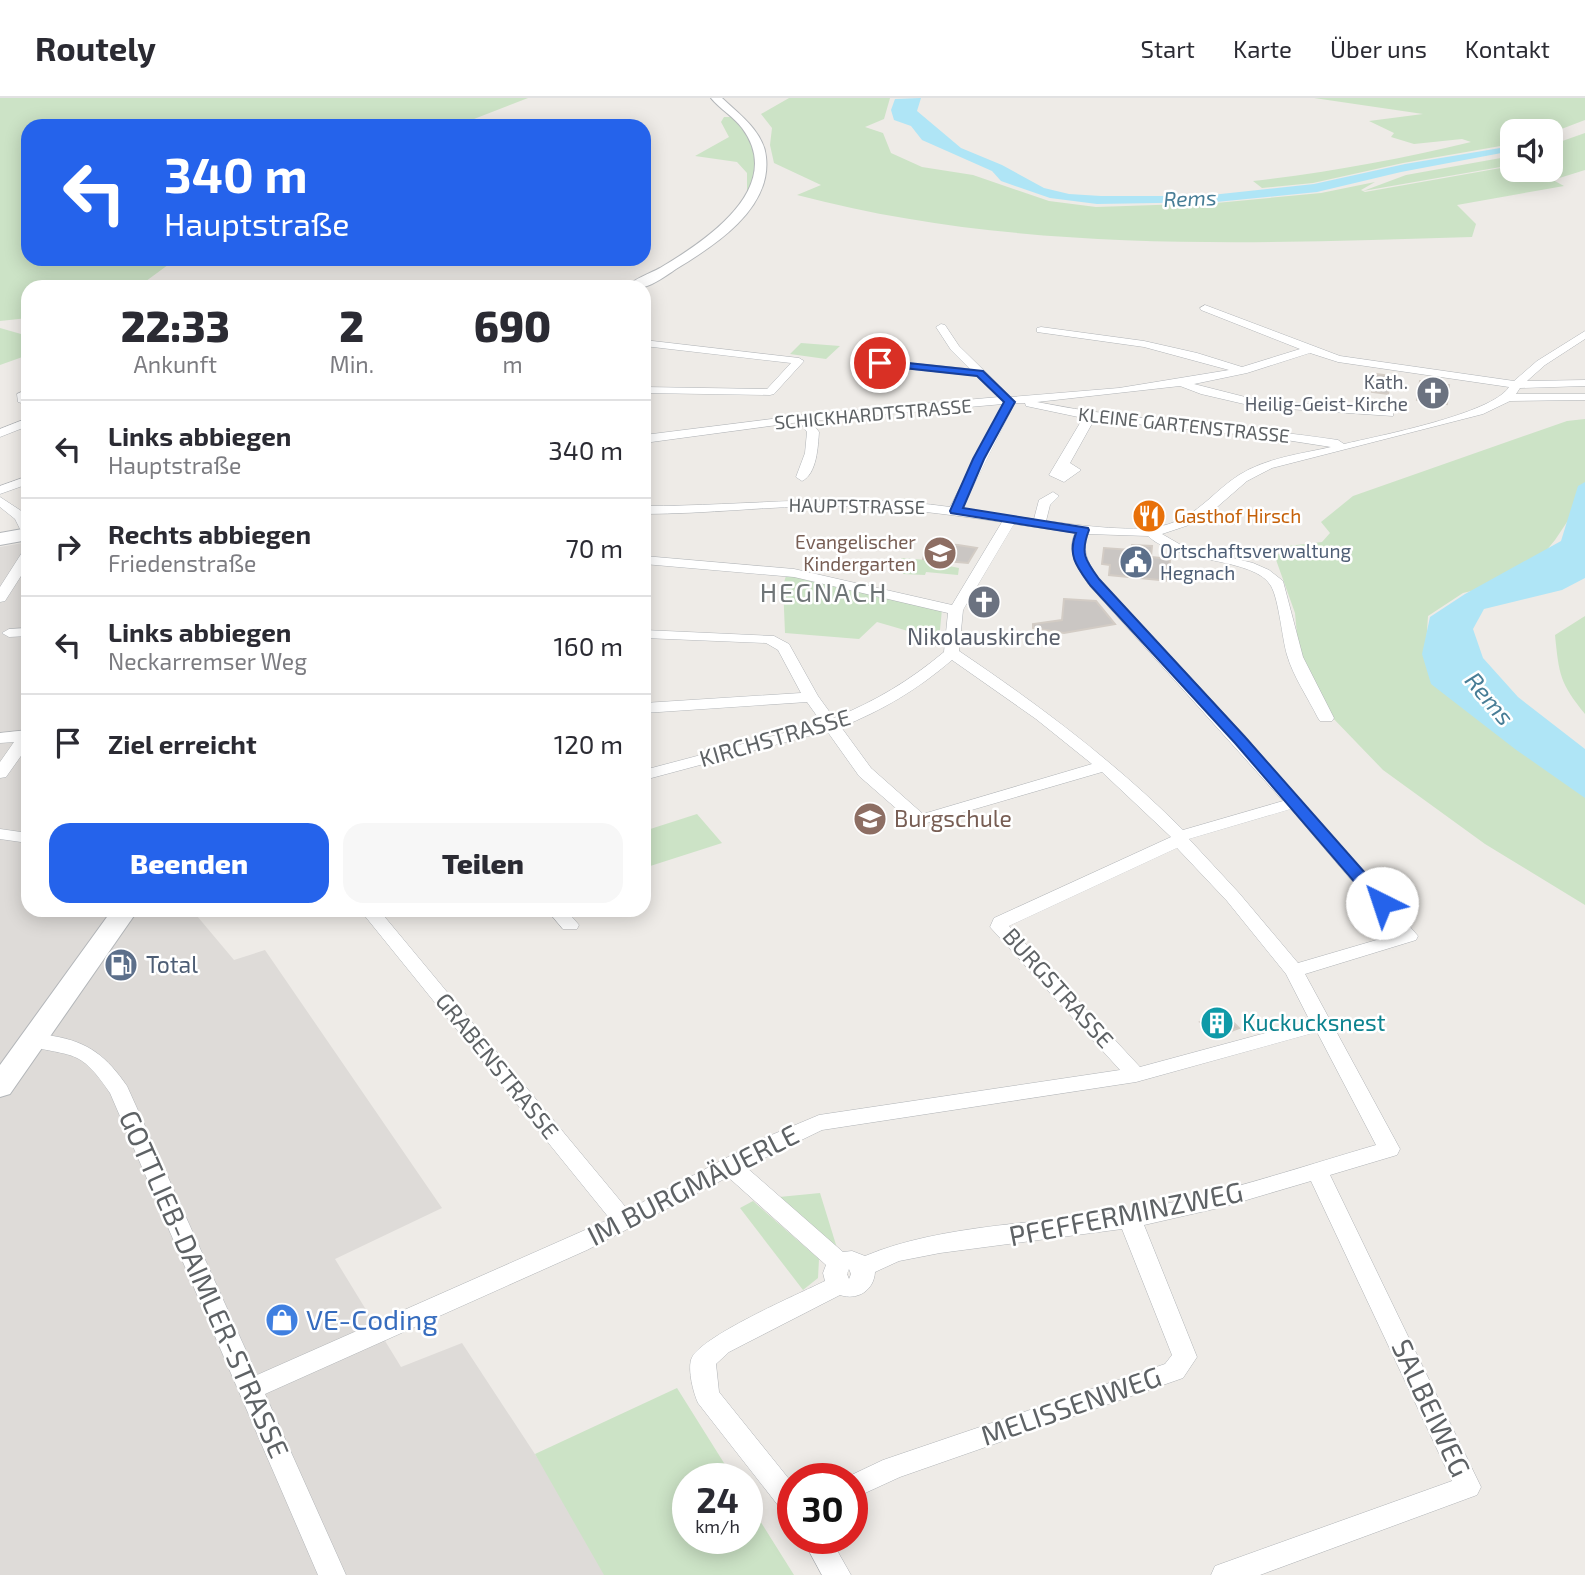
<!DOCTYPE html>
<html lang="de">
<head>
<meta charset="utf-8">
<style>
	:root { --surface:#fff; --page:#f7f7f7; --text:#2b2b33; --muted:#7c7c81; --line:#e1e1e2; --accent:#2563eb }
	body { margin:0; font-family:"Exo 2",sans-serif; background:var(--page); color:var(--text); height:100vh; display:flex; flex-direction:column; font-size:26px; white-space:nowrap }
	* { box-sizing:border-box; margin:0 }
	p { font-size:23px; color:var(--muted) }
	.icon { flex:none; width:38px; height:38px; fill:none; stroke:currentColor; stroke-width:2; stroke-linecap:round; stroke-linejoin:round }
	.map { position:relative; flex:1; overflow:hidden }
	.details { position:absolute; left:21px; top:182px; width:630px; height:637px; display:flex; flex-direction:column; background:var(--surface); border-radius:21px; box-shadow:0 4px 18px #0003 }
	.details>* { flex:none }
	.hud { position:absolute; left:21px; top:21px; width:630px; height:147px; border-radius:21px; box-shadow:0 4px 18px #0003; background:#2563eb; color:#fff; overflow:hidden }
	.controls { position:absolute; left:1500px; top:21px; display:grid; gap:14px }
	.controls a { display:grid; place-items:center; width:63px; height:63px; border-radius:14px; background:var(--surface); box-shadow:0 4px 18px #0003; font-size:35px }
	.speed { position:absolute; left:672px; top:1365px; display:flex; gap:14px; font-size:35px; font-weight:700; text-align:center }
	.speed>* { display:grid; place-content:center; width:91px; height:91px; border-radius:50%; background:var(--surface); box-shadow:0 4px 18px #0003; line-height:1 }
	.speed small { font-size:18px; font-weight:400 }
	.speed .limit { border:10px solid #d22; background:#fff; color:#111 }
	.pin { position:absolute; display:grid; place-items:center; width:60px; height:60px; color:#fff; margin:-30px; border:4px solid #fff; border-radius:50%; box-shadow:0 2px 7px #0007 }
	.me { position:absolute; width:77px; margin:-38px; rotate:319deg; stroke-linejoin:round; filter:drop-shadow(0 0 5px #0008) }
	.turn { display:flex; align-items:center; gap:24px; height:147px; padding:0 28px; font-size:32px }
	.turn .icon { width:91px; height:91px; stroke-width:2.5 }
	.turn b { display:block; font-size:49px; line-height:60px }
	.eta { display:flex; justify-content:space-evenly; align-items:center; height:119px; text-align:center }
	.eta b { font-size:42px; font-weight:800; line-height:49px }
	.primary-button { display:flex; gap:14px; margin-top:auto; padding:14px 28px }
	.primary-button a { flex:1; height:80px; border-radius:21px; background:var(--accent); color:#fff; font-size:28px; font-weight:800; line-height:80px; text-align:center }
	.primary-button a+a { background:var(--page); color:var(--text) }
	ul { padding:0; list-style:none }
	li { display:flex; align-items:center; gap:21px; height:98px; padding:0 28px; border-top:2px solid var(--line) }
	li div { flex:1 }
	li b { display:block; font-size:26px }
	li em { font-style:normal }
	header { display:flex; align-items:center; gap:42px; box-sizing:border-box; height:98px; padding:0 35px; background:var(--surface); border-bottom:2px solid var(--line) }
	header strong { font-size:33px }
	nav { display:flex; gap:38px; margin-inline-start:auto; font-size:24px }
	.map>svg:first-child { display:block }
	.industrial { fill:#dedbd8 }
	.green { fill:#cce3c6 }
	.water { fill:#afe5f6 }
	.building { fill:#cac6c3; stroke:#d3ccc5; stroke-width:2 }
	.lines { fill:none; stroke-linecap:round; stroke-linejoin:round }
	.minor-casing { stroke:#b1b4b7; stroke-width:1 }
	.secondary-casing { stroke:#b3b6b9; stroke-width:2 }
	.minor { fill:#fff; fill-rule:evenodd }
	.secondary { fill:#fff; fill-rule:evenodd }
	.route { fill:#2563eb; stroke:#184099; stroke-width:2 }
	.labels { text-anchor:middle; stroke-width:5; stroke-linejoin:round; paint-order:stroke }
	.far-worship-label { font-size:19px; fill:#5b616d; stroke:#fff; text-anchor:end }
	.far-street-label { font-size:19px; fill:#5e6265; stroke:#fff }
	.far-food-label { font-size:19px; fill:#c56008; stroke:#fff; text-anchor:start }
	.far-education-label { font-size:19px; fill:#785e54; stroke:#fff; text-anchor:end }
	.far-service-label { font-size:19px; fill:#4e5e75; stroke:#fff; text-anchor:start }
	.far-water-label { font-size:21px; font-style:italic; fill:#477d96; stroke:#fff }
	.worship-label { font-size:23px; fill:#5b616d; stroke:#fff }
	.street-label { font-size:23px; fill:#5e6265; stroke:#fff }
	.education-label { font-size:23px; fill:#785e54; stroke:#fff; text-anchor:start }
	.service-label { font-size:23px; fill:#4e5e75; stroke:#fff; text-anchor:start }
	.culture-label { font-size:23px; fill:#0d838f; stroke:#fff; text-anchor:start }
	.water-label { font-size:24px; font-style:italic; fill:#477d96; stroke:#fff }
	.quarter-label { font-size:26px; letter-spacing:2px; fill:#6f7577; stroke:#fff }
	.near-street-label { font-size:28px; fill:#5e6265; stroke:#fff }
	.near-shop-label { font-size:28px; fill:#366cbe; stroke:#fff; text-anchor:start }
</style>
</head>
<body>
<header>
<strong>Routely</strong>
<nav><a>Start</a><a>Karte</a><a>Über uns</a><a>Kontakt</a></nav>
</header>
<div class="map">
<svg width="1585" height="1477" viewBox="0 0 1585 1477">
	<rect width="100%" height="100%" fill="#eeebe7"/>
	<path class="industrial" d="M 28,444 L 28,812 L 192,812 L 234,862 L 265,852 L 442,1110 L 335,1161 L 401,1269 L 462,1245 L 546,1373 L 605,1477 L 0,1477 L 0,449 Z"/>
	<path class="green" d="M 0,0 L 528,0 L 456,28 L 28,28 L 28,161 L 176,161 L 138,189 L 28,189 L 28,220 L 0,223 Z
		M 789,0 L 890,0 L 884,21 L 865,29 L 883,35 L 891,55 L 922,69 L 973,77 L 1049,103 L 1096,109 L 1216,105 L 1321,95 L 1375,84 L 1361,92 L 1365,94 L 1512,68 L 1512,72 L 1550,72 L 1551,47 L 1585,35 L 1585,72 L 1553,82 L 1564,88 L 1457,107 L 1476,126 L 1472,139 C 1247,146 1016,155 797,97 L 821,87 L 774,65 L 770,47 L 772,30 L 761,16 Z
		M 1314,0 L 1585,0 L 1585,22 L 1551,35 L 1512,33 L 1512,46 L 1403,65 L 1313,85 L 1262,90 L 1253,83 C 1325,75 1401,61 1471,44 L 1462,41 L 1414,46 L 1391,39 L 1394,35 L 1369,23 L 1423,16 Z
		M 724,19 L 735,19 L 753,40 L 756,95 L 747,94 L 747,75 L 737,64 L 695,58 L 729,39 L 721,24 Z
		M 1512,58 L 1512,67 L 1363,93 L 1406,77 Z
		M 0,230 L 28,238 L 28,257 L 0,267 Z
		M 801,245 L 840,248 L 826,261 L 790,256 Z
		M 1585,321 L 1585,388 L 1571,418 L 1555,442 L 1541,459 L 1500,486 L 1463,495 L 1428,518 L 1426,548 L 1585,693 L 1585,807 L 1485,746 L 1383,672 L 1330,617 L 1299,559 L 1295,515 L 1275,459 L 1288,448 L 1322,444 L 1330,435 L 1321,424 L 1353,398 L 1567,323 Z
		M 901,460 L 952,464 L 949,468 L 959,470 L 958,477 L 926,474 L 925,477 L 903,476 Z
		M 796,477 L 942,511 L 939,542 L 877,524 L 859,541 L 785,535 L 783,487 L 786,478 Z
		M 1585,518 L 1585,616 C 1560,585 1559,577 1555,537 Z
		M 697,716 L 722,745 L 644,770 L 644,733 Z
		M 820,1095 L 837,1150 L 779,1099 Z
		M 753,1103 L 819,1161 L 818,1180 L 803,1192 L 740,1110 Z
		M 677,1290 L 734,1381 L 688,1381 L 688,1440 L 747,1440 L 747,1402 L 794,1477 L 604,1477 L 535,1356 Z"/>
	<path class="water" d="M 921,0 L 917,13 L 961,50 L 1002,67 L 1044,90 L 1069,96 L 1101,98 L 1202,98 L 1314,86 L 1405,66 L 1512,48 L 1512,53 L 1401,74 L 1317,94 L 1216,104 L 1097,106 L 1050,100 L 1001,83 L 992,73 L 922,42 L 911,28 L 894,22 L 891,12 L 895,1 Z
		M 1585,384 L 1585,480 L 1562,492 L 1484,511 L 1473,531 L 1483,560 L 1518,599 L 1585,651 L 1585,700 L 1515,651 L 1431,586 L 1422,556 L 1430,519 L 1465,496 L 1561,443 L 1578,388 Z"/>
	<path class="building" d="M 1376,276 L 1392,278 L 1388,296 L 1372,294 Z
		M 1420,283 L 1449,287 L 1447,306 L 1417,302 Z
		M 928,445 L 958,447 L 977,450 L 968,465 L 923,461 Z
		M 1132,447 L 1152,448 L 1151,459 L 1170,461 L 1169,483 L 1109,477 L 1110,467 L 1102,466 L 1104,450 L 1131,452 Z
		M 1064,501 L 1096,503 L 1115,526 L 1064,535 L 1033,530 L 1033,526 L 1062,522 Z
		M 1222,913 L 1239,930 L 1215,939 L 1200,924 Z"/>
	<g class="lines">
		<defs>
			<path id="minor" d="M 1205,207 L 1340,258 L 1514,283 L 1537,263 L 1585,233 L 1585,241 L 1545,267 L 1527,283 L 1585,282 L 1585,288 L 1520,290 L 1516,296 L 1585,296 L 1585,302 L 1510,303 L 1483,316 L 1272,370 L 1247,383 L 1201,423 L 1162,436 L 1181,447 L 1253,465 L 1269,472 L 1283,483 L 1303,559 L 1334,620 L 1332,623 L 1320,623 L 1318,620 C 1308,600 1293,578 1287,557 C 1282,540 1279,502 1271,488 C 1255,459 1177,466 1148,438 L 1088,436 C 1081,454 1089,467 1099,481 L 1246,639 L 1418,838 L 1416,842 L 1305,876 L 1400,1051 L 1397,1057 L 1330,1077 L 1481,1389 L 1477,1397 L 1260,1477 L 1211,1477 L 1215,1468 L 1452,1383 L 1311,1083 L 1223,1109 L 1144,1127 L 1197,1259 L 1183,1280 L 900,1379 L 852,1401 L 852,1381 L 843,1381 L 883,1362 L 1165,1266 L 1172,1257 L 1122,1131 L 940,1155 L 899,1163 L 875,1174 C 874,1192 858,1203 840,1197 L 729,1254 L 716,1266 L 719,1294 L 793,1386 L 793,1419 L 784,1415 L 698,1305 C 693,1294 688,1273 691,1262 C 696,1240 801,1195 825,1183 L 823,1175 L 826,1167 L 728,1079 L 587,1152 L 265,1296 L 346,1477 L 318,1477 L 110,995 C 79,949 73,960 26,947 L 23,942 L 26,937 C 35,935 44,936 53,938 C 89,944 107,959 127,988 L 257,1277 L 610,1121 L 360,812 L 379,812 L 628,1112 L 762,1041 L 819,1017 L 1120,972 L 990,829 L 994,820 L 1171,739 L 1102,674 L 920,727 L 914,726 L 859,678 L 827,633 L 644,682 L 644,672 L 822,625 L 807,604 L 644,615 L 644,605 L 801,595 L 778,552 L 766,545 L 644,540 L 644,532 L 774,538 L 789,546 L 818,598 L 834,620 C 876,603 909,583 944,554 L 948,515 L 794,479 L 644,466 L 644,458 L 794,471 L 952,507 L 1002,424 C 945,416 889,408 831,408 C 769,408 707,416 644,416 L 644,408 C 749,408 845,394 950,409 L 1003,306 L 811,323 L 819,334 C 818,348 817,376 802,383 L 796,379 L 805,355 L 807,334 L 800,324 L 644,345 L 644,337 L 819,315 L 999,299 L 977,278 L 880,268 L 875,265 L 880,262 L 970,271 L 951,252 L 936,229 L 941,226 L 945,227 L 959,248 L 1011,299 L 1119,290 L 1229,272 L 1144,249 L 1037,234 L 1037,230 L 1041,229 L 1144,243 L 1197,255 L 1242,269 L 1300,251 L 1201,212 L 1200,210 ZM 1310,255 L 1338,264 L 1509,289 C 1492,316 1378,338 1344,346 L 1338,342 C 1238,327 1136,324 1037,304 L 1180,288 L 1201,296 L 1257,309 L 1393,318 L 1393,314 L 1389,312 L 1257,302 L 1194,286 L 1247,275 ZM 1015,305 L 1025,305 L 1026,308 L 1083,320 L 1049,377 L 1064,384 L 1081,372 L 1070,365 L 1094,322 L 1266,339 L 1331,349 C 1300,356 1266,360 1239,377 C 1214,393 1198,417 1169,426 C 1138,436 1079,427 1046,423 L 1050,407 L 1059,398 L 1053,394 L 1039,402 L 1034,421 L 962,411 ZM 1014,426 L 1075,435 C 1066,455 1078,470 1089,487 L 1283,703 L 1183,732 C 1115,664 1039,607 959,553 L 963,512 ZM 952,562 L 1036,621 L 1092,666 L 923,716 L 871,670 L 841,629 C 883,612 917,592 952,562 ZM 1291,711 L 1397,836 L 1298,865 L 1239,795 L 1189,741 ZM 1177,750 L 1227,803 L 1286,876 L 1310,923 L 1140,969 L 1009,828 ZM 1317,934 L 1376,1047 C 1294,1071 1212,1099 1128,1113 C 1046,1125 941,1126 865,1158 L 852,1153 L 843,1154 L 746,1069 L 822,1032 L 1136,984 ZM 849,1171 L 851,1176 L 849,1181 L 847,1176 Z
				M 644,242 L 799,260 L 804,263 L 774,296 L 770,297 L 644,295 L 644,289 L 767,291 L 791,265 L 644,248 Z
				M 28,291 L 28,307 L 18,304 L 17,296 Z
				M 28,320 L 28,328 L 0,339 L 0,331 Z
				M 28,378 L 28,386 L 0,396 L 0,388 Z
				M 0,399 L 26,416 L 28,438 L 23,437 L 15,421 L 0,409 Z
				M 28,452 L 28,467 L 5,503 L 0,504 L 0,489 L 23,453 Z
				M 28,530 L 28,538 L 9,539 L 2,535 L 9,531 Z
				M 28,632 L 28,648 L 6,679 L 0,680 L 0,664 L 14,644 L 0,645 L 0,635 Z
				M 0,731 L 28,735 L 28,745 L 0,741 Z
				M 547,812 L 566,812 L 579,827 L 577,831 L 563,831 Z
				M 802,1440 L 830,1440 L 851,1477 L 822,1477 Z"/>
			<path id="secondary" d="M 711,0 L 722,0 C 739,16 764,34 766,59 C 772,111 714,148 676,171 C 667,177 654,187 643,189 C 638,190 632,189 627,189 C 635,180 649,176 660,170 C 704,144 787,90 742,30 C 734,19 720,11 711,0 Z
				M 28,430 L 28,442 L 0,447 L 0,435 Z
				M 112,812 L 138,812 L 10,996 L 0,999 L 0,967 Z"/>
		</defs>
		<use href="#minor" class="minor-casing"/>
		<use href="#secondary" class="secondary-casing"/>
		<use href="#minor" class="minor"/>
		<use href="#secondary" class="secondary"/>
	</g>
	<path class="route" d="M 880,262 L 983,273 L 1013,302 L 1015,304 L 984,361 L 963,410 L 1088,430 L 1089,432 C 1080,455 1085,462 1099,481 L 1245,639 L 1388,801 L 1391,805 L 1388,809 L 1376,809 L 1235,645 L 1090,487 C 1077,469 1067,457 1076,435 L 951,415 L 950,413 L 973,361 L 1004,304 L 977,278 L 876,267 L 875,265 Z"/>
	<defs>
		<symbol id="church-disc" viewBox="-11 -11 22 22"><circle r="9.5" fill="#6b7280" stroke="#fff"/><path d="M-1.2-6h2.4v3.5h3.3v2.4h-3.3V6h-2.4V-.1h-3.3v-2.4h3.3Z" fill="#fff"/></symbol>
		<symbol id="restaurant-disc" viewBox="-11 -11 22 22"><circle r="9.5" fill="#e8710a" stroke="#fff"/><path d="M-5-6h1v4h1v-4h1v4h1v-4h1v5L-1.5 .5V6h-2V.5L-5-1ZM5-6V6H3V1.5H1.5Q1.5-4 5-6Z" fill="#fff"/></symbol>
		<symbol id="school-disc" viewBox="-11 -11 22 22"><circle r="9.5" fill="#8d6e63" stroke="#fff"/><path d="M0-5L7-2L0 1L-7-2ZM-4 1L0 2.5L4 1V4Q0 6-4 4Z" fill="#fff"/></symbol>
		<symbol id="civic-disc" viewBox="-11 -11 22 22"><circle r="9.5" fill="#5c6f8a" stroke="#fff"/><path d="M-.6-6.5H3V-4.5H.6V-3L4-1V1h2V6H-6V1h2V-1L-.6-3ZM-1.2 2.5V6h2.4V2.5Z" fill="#fff"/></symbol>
		<symbol id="fuel-disc" viewBox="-11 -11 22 22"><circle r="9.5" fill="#5c6f8a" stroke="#fff"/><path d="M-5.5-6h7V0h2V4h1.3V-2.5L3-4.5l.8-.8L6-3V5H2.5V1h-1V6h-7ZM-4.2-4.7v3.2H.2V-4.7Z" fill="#fff"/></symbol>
		<symbol id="building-disc" viewBox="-11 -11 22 22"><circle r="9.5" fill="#0f9aa8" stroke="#fff"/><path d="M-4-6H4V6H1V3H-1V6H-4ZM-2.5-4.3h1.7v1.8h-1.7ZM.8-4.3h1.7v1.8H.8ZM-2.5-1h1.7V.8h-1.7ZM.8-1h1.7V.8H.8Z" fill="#fff"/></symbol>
		<symbol id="shop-disc" viewBox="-11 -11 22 22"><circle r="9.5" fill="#3f7fe0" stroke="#fff"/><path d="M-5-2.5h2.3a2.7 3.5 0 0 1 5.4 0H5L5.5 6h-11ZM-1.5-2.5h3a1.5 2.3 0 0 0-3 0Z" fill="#fff"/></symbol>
	</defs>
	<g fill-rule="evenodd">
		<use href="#church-disc" x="1414" y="276" width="38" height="38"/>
		<use href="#restaurant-disc" x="1130" y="399" width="38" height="38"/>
		<use href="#school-disc" x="921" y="436" width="38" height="38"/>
		<use href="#civic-disc" x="1117" y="445" width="38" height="38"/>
		<use href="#church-disc" x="965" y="485" width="38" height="38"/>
		<use href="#school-disc" x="851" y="702" width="38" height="38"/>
		<use href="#fuel-disc" x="102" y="848" width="38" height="38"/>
		<use href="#building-disc" x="1198" y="906" width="38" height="38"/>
		<use href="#shop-disc" x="263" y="1203" width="38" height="38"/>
	</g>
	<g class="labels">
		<g class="far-worship-label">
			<text x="1408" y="291">Kath.<tspan x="1408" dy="22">Heilig-Geist-Kirche</tspan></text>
		</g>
		<g class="far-street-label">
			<text transform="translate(873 316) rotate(-5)" y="7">SCHICKHARDTSTRASSE</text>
			<text transform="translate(1184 327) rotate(6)" y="7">KLEINE GARTENSTRASSE</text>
			<text transform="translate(857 408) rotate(1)" y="7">HAUPTSTRASSE</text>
		</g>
		<g class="far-food-label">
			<text x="1174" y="425">Gasthof Hirsch</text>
		</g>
		<g class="far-education-label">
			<text x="916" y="451">Evangelischer<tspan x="916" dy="22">Kindergarten</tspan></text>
		</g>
		<g class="far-service-label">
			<text x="1160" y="460">Ortschaftsverwaltung<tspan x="1160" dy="22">Hegnach</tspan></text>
		</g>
		<g class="far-water-label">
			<text transform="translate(1190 101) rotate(-2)" y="7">Rems</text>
		</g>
		<g class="worship-label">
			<text x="984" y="547">Nikolauskirche</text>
		</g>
		<g class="street-label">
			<text transform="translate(775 640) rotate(-16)" y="8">KIRCHSTRASSE</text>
			<text transform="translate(1058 890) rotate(48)" y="8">BURGSTRASSE</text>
			<text transform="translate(497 968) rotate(51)" y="8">GRABENSTRASSE</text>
		</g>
		<g class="education-label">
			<text x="894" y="729">Burgschule</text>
		</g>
		<g class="service-label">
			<text x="146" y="875">Total</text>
		</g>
		<g class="culture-label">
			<text x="1242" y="933">Kuckucksnest</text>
		</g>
		<g class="water-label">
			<text transform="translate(1489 601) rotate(50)" y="8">Rems</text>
		</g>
		<g class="quarter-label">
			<text x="824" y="504">HEGNACH</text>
		</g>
		<g class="near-street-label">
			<text transform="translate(693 1087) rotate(-27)" y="10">IM BURGMÄUERLE</text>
			<text transform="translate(1126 1116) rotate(-11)" y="10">PFEFFERMINZWEG</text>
			<text transform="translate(204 1186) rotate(66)" y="10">GOTTLIEB-DAIMLER-STRASSE</text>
			<text transform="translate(1071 1308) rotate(-19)" y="10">MELISSENWEG</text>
			<text transform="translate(1431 1310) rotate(65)" y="10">SALBEIWEG</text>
		</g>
		<g class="near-shop-label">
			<text x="306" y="1232">VE-Coding</text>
		</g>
	</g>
</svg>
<div class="controls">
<a><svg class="icon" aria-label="sound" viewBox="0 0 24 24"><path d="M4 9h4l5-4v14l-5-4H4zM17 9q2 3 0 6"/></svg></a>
</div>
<div class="speed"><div>24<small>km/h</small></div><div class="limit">30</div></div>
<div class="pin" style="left:880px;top:265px;background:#d93025"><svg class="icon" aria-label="arrive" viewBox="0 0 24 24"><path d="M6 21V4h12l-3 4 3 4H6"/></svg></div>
<svg class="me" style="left:1382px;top:805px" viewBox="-20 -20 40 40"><circle r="19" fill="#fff"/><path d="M0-13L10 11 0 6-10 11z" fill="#2563eb"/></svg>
<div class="hud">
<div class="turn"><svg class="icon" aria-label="left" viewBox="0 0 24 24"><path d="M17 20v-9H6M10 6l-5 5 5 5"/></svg><div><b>340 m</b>Hauptstraße</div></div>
</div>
<section class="details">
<div class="eta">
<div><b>22:33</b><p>Ankunft</p></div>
<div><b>2</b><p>Min.</p></div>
<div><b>690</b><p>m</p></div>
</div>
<ul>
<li><svg class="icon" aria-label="left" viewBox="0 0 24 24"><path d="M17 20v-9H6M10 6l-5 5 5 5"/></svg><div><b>Links abbiegen</b><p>Hauptstraße</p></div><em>340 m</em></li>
<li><svg class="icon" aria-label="right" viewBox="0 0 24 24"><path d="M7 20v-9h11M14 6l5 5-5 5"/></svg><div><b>Rechts abbiegen</b><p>Friedenstraße</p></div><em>70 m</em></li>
<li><svg class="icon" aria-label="left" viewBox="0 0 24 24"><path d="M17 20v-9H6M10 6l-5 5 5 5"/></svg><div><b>Links abbiegen</b><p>Neckarremser Weg</p></div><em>160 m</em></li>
<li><svg class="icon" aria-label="arrive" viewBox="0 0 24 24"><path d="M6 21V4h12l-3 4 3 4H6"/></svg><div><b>Ziel erreicht</b></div><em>120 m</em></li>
</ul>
<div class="primary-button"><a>Beenden</a><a>Teilen</a></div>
</section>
</div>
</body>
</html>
